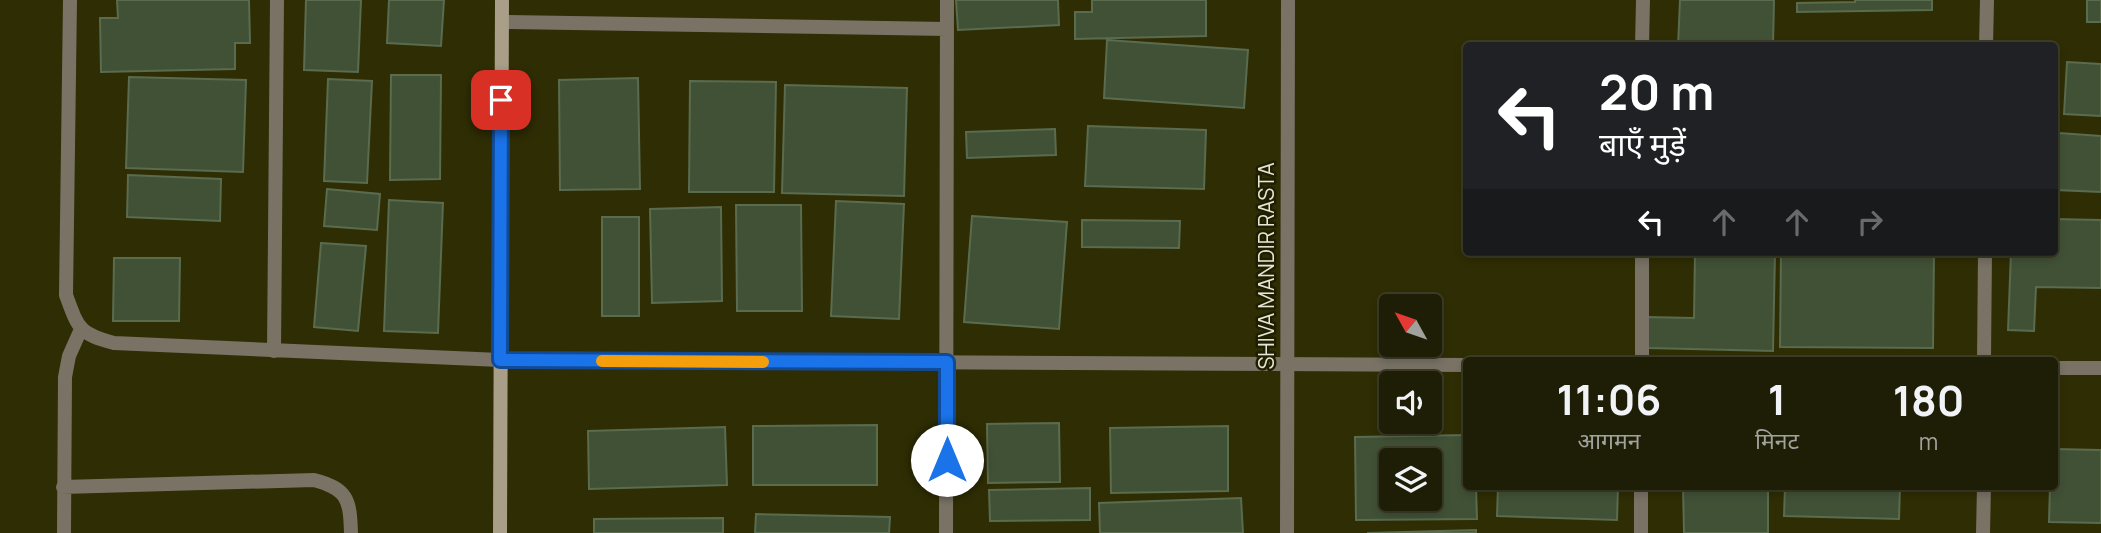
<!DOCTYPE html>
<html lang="hi">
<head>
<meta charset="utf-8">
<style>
	:root { --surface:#1e1e06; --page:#2b2b14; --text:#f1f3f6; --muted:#a1a29b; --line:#3c3c28 }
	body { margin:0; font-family:Manrope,"Noto Sans Devanagari",sans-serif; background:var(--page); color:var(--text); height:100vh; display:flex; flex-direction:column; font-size:26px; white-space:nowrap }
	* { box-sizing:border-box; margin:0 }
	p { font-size:23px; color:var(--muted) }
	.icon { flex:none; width:38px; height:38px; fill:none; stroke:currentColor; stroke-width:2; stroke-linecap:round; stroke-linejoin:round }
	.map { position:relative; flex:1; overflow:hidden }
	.sheet { position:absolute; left:1463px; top:357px; width:595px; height:133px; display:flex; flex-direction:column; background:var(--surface); border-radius:7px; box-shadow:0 4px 10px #0003,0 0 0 2px var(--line) }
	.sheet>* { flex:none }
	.hud { position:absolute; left:1463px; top:42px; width:595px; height:214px; border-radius:7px; box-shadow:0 4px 10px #0003,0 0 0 2px var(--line); background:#202124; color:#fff; overflow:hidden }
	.needle { width:46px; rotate:310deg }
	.controls { position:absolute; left:1379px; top:294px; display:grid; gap:14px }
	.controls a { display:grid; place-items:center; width:63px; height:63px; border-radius:7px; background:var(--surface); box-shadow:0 4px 10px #0003,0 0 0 2px var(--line); font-size:35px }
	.pin { position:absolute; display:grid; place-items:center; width:60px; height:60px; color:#fff; margin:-30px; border-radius:14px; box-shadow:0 4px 10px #0006 }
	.me { position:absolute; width:77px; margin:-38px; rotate:0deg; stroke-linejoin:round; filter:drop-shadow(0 0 5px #0008) }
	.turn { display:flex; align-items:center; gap:24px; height:147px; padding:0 21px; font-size:32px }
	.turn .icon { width:91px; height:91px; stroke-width:2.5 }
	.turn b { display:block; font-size:49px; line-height:60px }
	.lanes { display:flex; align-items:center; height:66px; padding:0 21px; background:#0003; justify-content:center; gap:35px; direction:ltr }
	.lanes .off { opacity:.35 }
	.eta { display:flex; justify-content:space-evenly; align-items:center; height:119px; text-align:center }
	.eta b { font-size:42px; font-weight:700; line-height:49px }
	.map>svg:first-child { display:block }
	.built { fill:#2e2d04; fill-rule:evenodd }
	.building { fill:#415136; stroke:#5a6b4e; stroke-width:2; fill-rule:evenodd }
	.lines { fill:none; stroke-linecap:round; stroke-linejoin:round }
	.lane { stroke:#797265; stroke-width:14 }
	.street { stroke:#797265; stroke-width:14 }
	.secondary { stroke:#a99e88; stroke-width:14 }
	.route-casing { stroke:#114b97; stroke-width:18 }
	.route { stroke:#1a73e8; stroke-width:12 }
	.slow { stroke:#f59e0b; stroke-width:12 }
	.labels { text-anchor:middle; stroke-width:5; stroke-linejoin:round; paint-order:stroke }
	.street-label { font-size:21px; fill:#e6e6d4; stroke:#1f1e01 }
</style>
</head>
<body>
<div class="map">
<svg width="2101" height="533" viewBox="0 0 2101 533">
	<rect width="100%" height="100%" fill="#282808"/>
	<path class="built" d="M 0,0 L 2101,0 L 2101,533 L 0,533 ZM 1466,46 L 2054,46 L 2054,252 L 1466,252 ZM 1391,306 L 1430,306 L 1430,345 L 1391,345 ZM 1466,360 L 2054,360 L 2054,486 L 1466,486 ZM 1391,383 L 1430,383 L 1430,422 L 1391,422 ZM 1391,460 L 1430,460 L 1430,499 L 1391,499 Z"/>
	<path class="building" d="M 117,0 L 249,0 L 250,43 L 235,43 L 235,69 L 101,72 L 100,18 L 118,18 Z
		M 306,0 L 361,0 L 358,72 L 304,70 Z
		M 389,0 L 444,0 L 441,46 L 387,43 Z
		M 956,0 L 1058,0 L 1059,25 L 958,30 Z
		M 1092,0 L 1206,0 L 1206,36 L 1075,39 L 1075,12 L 1092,12 Z
		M 1680,0 L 1774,0 L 1773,46 L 1678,46 Z
		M 1855,0 L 1932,0 L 1932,10 L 1797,12 L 1797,3 L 1855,2 Z
		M 2087,0 L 2101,0 L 2101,22 L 2087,22 Z
		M 1107,40 L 1248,50 L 1244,108 L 1104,98 Z
		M 2067,62 L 2101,64 L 2101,116 L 2064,114 Z
		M 391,75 L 441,75 L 440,179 L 390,180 Z
		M 129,77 L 246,80 L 243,172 L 126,168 Z
		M 638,78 L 640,189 L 560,190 L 559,80 Z
		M 328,79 L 372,81 L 367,183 L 324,181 Z
		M 690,81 L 776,82 L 774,192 L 689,192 Z
		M 785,85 L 907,88 L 904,196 L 782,193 Z
		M 1088,126 L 1206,130 L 1204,189 L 1085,186 Z
		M 1055,129 L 1056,155 L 967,158 L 966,132 Z
		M 2059,133 L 2101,136 L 2101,192 L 2056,190 Z
		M 128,175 L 221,179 L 220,221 L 127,217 Z
		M 327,189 L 380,194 L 377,230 L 324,226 Z
		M 389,200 L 443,203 L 438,333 L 384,331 Z
		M 836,201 L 904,204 L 899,319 L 831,316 Z
		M 736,205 L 801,205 L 802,311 L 737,311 Z
		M 721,207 L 722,301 L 652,303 L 650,209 Z
		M 972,216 L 1067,222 L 1059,329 L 964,322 Z
		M 602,217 L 639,217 L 639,316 L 602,316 Z
		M 2054,219 L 2101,220 L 2101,288 L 2036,287 L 2034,331 L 2008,330 L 2011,252 L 2054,252 Z
		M 1082,220 L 1180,221 L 1179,248 L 1082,247 Z
		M 321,243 L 366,246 L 358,331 L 314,327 Z
		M 1695,252 L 1775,252 L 1773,351 L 1648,348 L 1648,317 L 1694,318 Z
		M 1781,252 L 1934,252 L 1933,348 L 1780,347 Z
		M 114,258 L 180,258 L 179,321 L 113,321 Z
		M 1059,423 L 1060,482 L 988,483 L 987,424 Z
		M 877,425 L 877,485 L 753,485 L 753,426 Z
		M 1228,426 L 1228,491 L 1111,493 L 1110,428 Z
		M 725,427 L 727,485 L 589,489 L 588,431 Z
		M 1466,435 L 1466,486 L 1476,486 L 1477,519 L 1356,520 L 1355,437 ZM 1391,460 L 1430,460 L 1430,499 L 1391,499 Z
		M 2054,449 L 2101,450 L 2101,523 L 2049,522 L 2050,486 L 2054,486 Z
		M 1498,486 L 1618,486 L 1617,520 L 1497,516 Z
		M 1683,486 L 1768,486 L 1768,533 L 1684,533 Z
		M 1785,486 L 1900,486 L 1899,519 L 1784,516 Z
		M 1090,488 L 1090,520 L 990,521 L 989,490 Z
		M 1241,498 L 1243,533 L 1100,533 L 1099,503 Z
		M 756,514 L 890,517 L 889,533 L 755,533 Z
		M 723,518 L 723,533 L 594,533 L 594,519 Z
		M 1476,530 L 1476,533 L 1367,533 Z"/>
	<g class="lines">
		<path class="lane" d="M 70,0 L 66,295 C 78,328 79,334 114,343 L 500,360 L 1466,365
			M 502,22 L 947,29
			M 1642,46 L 1643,0
			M 274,351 L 277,0
			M 1642,360 L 1642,252
			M 2054,368 L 2101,368
			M 63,487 L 314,480 C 348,489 350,500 351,533
			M 64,533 L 65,377 L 69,356 L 81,329
			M 946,533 L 947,0
			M 1641,533 L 1641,486"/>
		<path class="street" d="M 1986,46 L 1987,0
			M 1984,360 L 1985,252
			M 1287,533 L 1288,0
			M 1983,533 L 1984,486"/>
		<path class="secondary" d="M 500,533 L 502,0"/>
	</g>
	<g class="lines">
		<defs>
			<path id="route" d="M 501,100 L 500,360 L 947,362 L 947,460"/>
		</defs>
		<use href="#route" class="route-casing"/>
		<use href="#route" class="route"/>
		<path class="slow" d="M 602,361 L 763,362"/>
	</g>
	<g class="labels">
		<g class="street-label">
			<text transform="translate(1267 266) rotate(-90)" y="7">SHIVA MANDIR RASTA</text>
		</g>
	</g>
</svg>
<div class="controls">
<a><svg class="needle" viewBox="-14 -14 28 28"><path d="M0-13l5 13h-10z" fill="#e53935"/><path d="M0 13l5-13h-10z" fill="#a1a29b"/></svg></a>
<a><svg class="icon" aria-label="sound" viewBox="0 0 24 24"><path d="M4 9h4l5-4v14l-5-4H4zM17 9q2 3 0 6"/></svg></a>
<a><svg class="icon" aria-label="layers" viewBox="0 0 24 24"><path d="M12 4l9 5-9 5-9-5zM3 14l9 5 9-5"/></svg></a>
</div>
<div class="pin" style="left:501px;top:100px;background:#d93025"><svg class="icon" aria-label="arrive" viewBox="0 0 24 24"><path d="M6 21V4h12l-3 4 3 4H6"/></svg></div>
<svg class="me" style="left:947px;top:460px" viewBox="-20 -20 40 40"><circle r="19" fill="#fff"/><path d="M0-13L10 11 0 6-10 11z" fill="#1a73e8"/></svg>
<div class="hud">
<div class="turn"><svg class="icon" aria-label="left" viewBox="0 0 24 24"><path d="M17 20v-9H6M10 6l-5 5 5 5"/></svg><div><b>20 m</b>बाएँ मुड़ें</div></div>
<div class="lanes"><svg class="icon" aria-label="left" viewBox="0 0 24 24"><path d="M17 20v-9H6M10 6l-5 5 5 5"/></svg><svg class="icon off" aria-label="ahead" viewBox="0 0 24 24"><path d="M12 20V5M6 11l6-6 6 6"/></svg><svg class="icon off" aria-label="ahead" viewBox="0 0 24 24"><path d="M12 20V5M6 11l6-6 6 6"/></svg><svg class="icon off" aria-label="right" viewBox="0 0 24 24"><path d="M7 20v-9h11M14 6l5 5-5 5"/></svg></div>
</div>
<section class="sheet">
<div class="eta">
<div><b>11:06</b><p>आगमन</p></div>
<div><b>1</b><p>मिनट</p></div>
<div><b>180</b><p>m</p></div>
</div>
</section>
</div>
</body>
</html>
